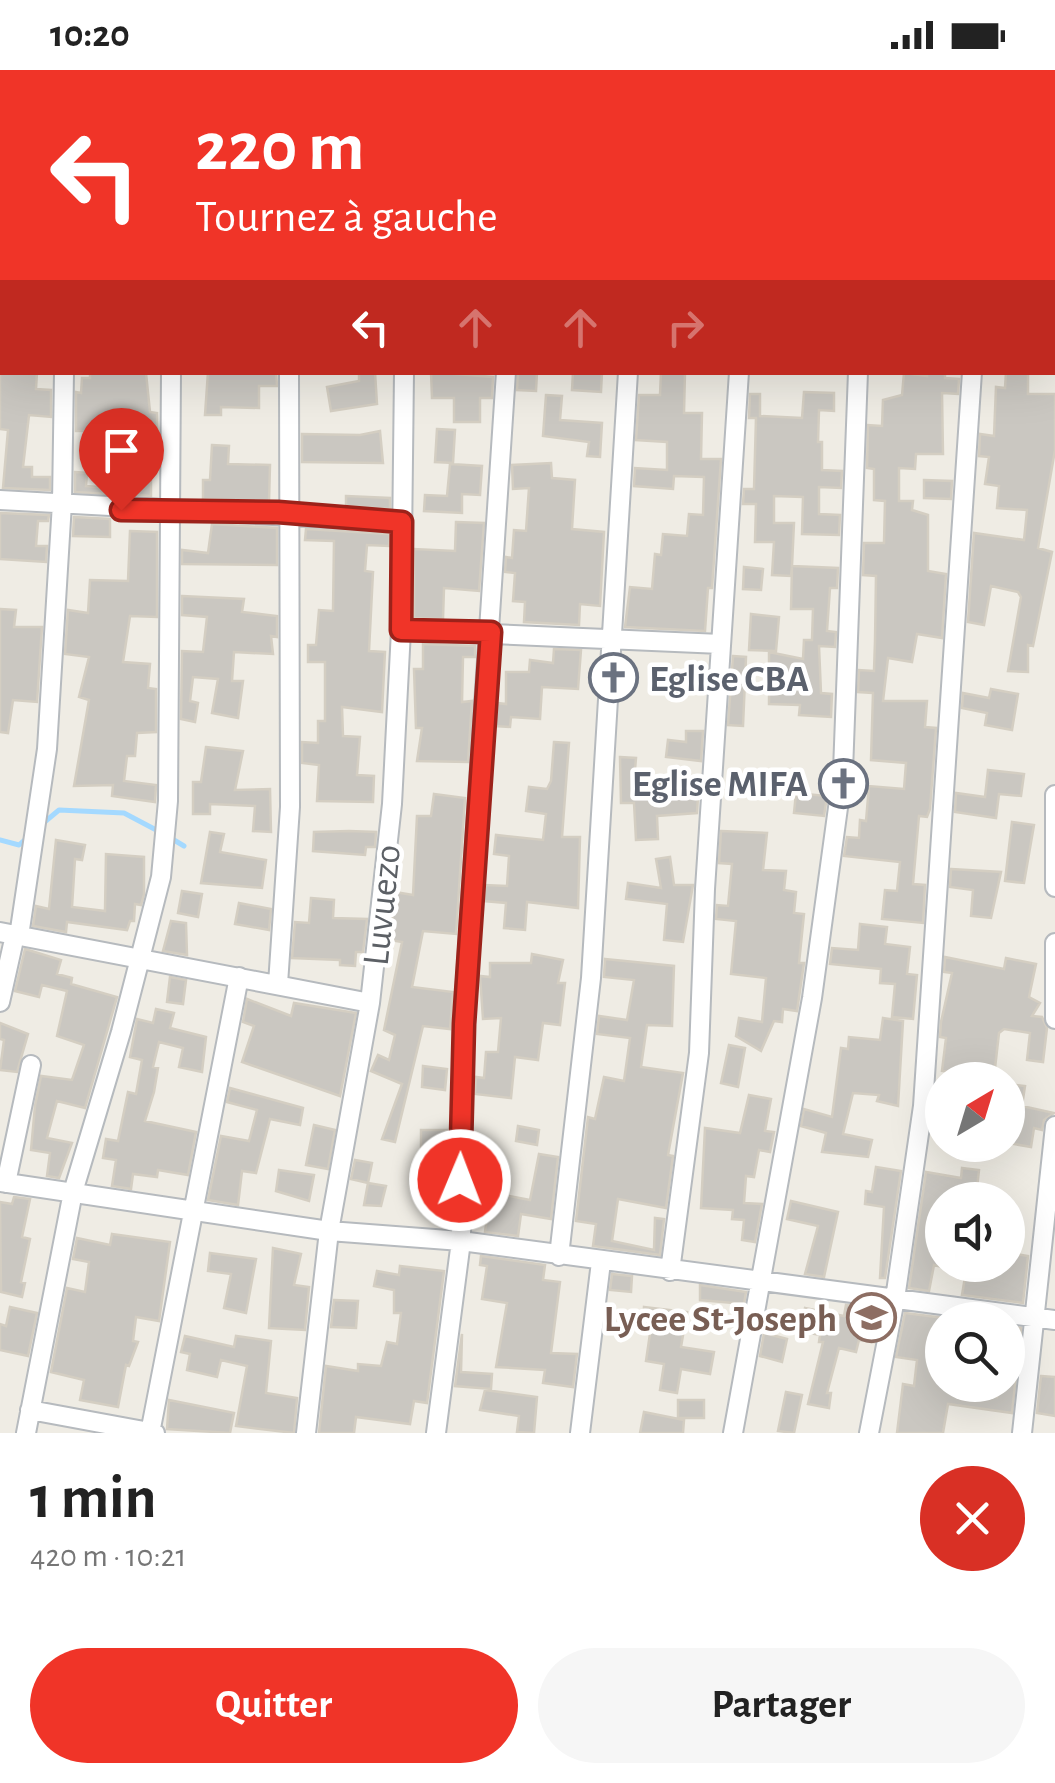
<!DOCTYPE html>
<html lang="fr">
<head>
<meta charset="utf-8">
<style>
	:root { --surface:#fff; --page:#f6f6f6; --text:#222; --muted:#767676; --accent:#f03428 }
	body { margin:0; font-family:"Alegreya Sans",sans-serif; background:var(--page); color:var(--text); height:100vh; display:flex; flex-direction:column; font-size:38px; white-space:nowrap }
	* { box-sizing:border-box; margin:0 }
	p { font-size:32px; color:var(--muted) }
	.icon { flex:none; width:55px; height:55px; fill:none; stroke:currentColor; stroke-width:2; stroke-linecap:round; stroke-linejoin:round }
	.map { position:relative; height:1363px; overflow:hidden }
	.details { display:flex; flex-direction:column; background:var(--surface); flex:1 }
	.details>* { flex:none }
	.banner { position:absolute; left:0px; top:0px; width:1055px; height:305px; box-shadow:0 10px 40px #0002; background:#f03428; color:#fff; overflow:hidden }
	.needle { width:65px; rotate:38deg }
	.fabs { position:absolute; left:925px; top:992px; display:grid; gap:20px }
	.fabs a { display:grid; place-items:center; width:100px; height:100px; border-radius:50%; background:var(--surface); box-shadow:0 10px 40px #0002; font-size:50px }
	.pin { position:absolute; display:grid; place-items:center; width:85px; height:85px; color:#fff; margin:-102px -42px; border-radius:50% 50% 50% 0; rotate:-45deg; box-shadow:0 0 10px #0007 }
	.pin .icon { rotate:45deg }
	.me { position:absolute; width:110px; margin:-55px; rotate:1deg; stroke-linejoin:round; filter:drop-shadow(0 0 8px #0008) }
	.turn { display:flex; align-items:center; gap:35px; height:210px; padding:0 30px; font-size:45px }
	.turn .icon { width:130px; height:130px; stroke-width:2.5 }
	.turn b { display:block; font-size:70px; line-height:85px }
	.lanes { display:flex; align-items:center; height:95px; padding:0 30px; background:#0003; justify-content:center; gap:50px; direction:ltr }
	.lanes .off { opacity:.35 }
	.round { display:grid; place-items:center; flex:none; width:105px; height:105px; border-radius:52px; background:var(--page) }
	.head { display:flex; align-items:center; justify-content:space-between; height:170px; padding:0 30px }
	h1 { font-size:60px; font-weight:700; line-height:75px }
	.primary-button { display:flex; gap:20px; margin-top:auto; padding:20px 30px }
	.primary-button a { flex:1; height:115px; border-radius:60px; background:var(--accent); color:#fff; font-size:40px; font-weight:700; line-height:115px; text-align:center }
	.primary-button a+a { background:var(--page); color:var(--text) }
	.status { display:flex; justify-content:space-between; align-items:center; height:70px; padding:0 50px; background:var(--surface); direction:ltr }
	.status svg { height:28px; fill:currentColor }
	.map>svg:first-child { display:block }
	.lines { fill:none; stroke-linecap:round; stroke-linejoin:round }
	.stream { stroke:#a4d9ff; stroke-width:5 }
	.building { fill:#cac7c1; stroke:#d4cec2; stroke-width:2.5 }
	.minor-casing { stroke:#b6babe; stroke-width:22 }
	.minor { stroke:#fff; stroke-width:18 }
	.route-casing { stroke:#9c221a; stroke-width:25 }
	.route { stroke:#f03428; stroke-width:18 }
	.labels { text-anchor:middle; stroke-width:9; stroke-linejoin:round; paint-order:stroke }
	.worship-label { font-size:38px; font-weight:bold; fill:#5b616d; stroke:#fff; text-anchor:start }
	.street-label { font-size:38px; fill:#5c6065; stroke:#fff }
	.education-label { font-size:38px; font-weight:bold; fill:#785e54; stroke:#fff; text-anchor:end }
</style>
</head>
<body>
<div class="status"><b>10:20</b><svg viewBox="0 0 49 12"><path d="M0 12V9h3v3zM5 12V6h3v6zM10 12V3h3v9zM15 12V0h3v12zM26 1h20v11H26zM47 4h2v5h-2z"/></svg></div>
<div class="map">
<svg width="1055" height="1363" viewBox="0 0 1055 1363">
	<rect width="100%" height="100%" fill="#efece4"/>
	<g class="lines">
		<path class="stream" d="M 41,755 L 59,740 L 124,743 L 160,762
			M 169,767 L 184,776
			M 0,770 L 19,775 L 29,766"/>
	</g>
	<path class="building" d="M 0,302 L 37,302 L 36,319 L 51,320 L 51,347 L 29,345 L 23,397 L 32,397 L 32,407 L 50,407 L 50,420 L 3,418 L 8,360 L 0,359 Z
		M 90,302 L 146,303 L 150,342 L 157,343 L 158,386 L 119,383 L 120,361 L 76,361 L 76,322 L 81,323 L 82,308 L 90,308 Z
		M 208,302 L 276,302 L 277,316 L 259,316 L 259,338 L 221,337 L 221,345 L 205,345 Z
		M 359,302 L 375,302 L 377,334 L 331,341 L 327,317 L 359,311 Z
		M 431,302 L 493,307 L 492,328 L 480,328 L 480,352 L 454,352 L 454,328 L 432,328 Z
		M 518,302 L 537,302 L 536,321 L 517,320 Z
		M 573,302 L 602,302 L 601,322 L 572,320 Z
		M 661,302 L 685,302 L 684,343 L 702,343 L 701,389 L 721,389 L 712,518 L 708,518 L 705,561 L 625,557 L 630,517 L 652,519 L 655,484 L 661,485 L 663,464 L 687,466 L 689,444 L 703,445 L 704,407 L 674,406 L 673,419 L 634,416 L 635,398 L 667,400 L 667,372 L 636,370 L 639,325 L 660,325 Z
		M 927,302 L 945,302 L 945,308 L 959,309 L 958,324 L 942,323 L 943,384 L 916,384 L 915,399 L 899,398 L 899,431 L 913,431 L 912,440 L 928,445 L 928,501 L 946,504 L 942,568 L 917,564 L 912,592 L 888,588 L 883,631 L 927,631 L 925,657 L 936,658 L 930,739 L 927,747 L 919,746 L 913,814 L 925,815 L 923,853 L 882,849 L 885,820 L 897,821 L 900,792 L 844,786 L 847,767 L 859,768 L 860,750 L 866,751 L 869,716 L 904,719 L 906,693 L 871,690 L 873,623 L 858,622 L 859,600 L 874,601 L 875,571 L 876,506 L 863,505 L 864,473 L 884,473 L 885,431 L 874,430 L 874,399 L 867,398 L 868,355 L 882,356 L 883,330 L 902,325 L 904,303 L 927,306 Z
		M 1006,302 L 1028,302 L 1028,324 L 1055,324 L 1055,380 L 1038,478 L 1052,482 L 1033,576 L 1028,575 L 1028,602 L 1008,601 L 1021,527 L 1018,522 L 991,516 L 984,555 L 968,552 L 974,463 L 1024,470 L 1027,440 L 997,438 L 999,416 L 985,414 L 989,387 L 979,386 L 980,364 L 994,366 L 996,317 L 1005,318 Z
		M 804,322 L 834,323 L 834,341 L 819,340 L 818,372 L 822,372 L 822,400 L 842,401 L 841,418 L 819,417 L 819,444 L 840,445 L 839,465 L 802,464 L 803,427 L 774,426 L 774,453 L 794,453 L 792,496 L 838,498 L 837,518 L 830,518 L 827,561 L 836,562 L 835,577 L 819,576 L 821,623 L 832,624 L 831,647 L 799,645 L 800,635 L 769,634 L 769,582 L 803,589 L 804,570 L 812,570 L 813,539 L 791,539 L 792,497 L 791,506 L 772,505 L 774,472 L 755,472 L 756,434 L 743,434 L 744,419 L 754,419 L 756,348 L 749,348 L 750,324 L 760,324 L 760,346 L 802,348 Z
		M 546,325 L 562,326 L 560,350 L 602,353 L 600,387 L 587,386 L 589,372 L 543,366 Z
		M 437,359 L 455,360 L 453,393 L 435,392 Z
		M 380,361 L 383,393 L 302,392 L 302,364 L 360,365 Z
		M 212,375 L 229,376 L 228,394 L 270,395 L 269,432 L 203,429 L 203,410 L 210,410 Z
		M 551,393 L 552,408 L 575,410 L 572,459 L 604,462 L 600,536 L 580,534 L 579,555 L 524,552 L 525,532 L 513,531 L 515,503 L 505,502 L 506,487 L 512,488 L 514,460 L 526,461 L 529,418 L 513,419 L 512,395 Z
		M 450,394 L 482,396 L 480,425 L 462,424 L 462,443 L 424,441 L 425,425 L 447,426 Z
		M 75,402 L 87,403 L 86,416 L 110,418 L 110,424 L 75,422 Z
		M 124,407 L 151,411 L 151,426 L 123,424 Z
		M 924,410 L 952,411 L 951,429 L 924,428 Z
		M 346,426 L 390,428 L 390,439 L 346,436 Z
		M 0,443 L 49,445 L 48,451 L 38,451 L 36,476 L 47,476 L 46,492 L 0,489 Z
		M 74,447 L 110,449 L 110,467 L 73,466 Z
		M 456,452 L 484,453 L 479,521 L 444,518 L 443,549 L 414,548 L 414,479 L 455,481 Z
		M 212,454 L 277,458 L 277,495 L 182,494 L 182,480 L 208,483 Z
		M 306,459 L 390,464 L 389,476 L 367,475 L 365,501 L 373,502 L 369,581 L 385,582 L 382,642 L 342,637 L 343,666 L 360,667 L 357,705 L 374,706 L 373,732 L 317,731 L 319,695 L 302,693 L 302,672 L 318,673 L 318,651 L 325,651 L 325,592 L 308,592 L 308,575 L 316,575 L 319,540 L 333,541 L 334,471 L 305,470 Z
		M 130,461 L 157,462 L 157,547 L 130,546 L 123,592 L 150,594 L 148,618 L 156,619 L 156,662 L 137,663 L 135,686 L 127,686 L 124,711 L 156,715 L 155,732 L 112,726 L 113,715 L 74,716 L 89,630 L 79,627 L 89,587 L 65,584 L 68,540 L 88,543 L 90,510 L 128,511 Z
		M 744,497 L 763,499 L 761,520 L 743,519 Z
		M 182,526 L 244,529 L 242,542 L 277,546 L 277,567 L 271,566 L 273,584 L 234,582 L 232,611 L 243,611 L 238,648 L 212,643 L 218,609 L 193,607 L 190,631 L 198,633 L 195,652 L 181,649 L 182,581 L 203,582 L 207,547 L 182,545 Z
		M 0,539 L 16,540 L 14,557 L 42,557 L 37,632 L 13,630 L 8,663 L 0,662 Z
		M 751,544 L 779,547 L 776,581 L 749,580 Z
		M 423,574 L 475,576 L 475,587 L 463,587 L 462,632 L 472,631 L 468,692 L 417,691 L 422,658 L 416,658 L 414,599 L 423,599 Z
		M 554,579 L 581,580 L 578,619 L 542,617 L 540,649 L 511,647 L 510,657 L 495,656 L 497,633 L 506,634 L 506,602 L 529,602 L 530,590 L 553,593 Z
		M 733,586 L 746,587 L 743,656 L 728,655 Z
		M 991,619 L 1018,624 L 1012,660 L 985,655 L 987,643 L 962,638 L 963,623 L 989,628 Z
		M 686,661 L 703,661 L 701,691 L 666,687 L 668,670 L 686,672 Z
		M 554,672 L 569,673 L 562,767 L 580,767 L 578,838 L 527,832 L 525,860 L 504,858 L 506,833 L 484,831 L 485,815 L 507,816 L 509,786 L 494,784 L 496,765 L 543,770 L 546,744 L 526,741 L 529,717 L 547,719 L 551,711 Z
		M 206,677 L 243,681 L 235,720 L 270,719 L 271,762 L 253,761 L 255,736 L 210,734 L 210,744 L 193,744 L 193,712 L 201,712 Z
		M 620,687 L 636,688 L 634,711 L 639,713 L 699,710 L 697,743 L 657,746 L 658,769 L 636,770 L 634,733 L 621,733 Z
		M 988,700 L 1024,704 L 1021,726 L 999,724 L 996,748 L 955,742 L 956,723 L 985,727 Z
		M 759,702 L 775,703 L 774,727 L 758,726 Z
		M 796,723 L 827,726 L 824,746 L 794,743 Z
		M 434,724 L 465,728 L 456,864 L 423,861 L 412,917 L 453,922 L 450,959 L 423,956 L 395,1072 L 382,1069 L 402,1014 L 371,1001 L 378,985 L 389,990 L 395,965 L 384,960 L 402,872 L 390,870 L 395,822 L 413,825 L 417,746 L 431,746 Z
		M 1012,752 L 1034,755 L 1024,813 L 1005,811 Z
		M 349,761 L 376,762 L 375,777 L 366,777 L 365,785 L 313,781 L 314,762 Z
		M 721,761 L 767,763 L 763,800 L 786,801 L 784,820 L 796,822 L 794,843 L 804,844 L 799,893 L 804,893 L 797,941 L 783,939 L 782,952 L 774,951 L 761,981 L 736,966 L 739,948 L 762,952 L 766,908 L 731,904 L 736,851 L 716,849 L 717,835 L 728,836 L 732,794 L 719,793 Z
		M 210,762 L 224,764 L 220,782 L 266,790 L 262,818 L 201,813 Z
		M 56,770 L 85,775 L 82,790 L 75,789 L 72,837 L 105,841 L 106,784 L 144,787 L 144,824 L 141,835 L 135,834 L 134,851 L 130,851 L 127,860 L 67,852 L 66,862 L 33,856 L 36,836 L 49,839 Z
		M 670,787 L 674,815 L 693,815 L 683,872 L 664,870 L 667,834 L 626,829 L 628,813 L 661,818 L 656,789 Z
		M 951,799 L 1001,802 L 991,848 L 971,846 L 973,820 L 950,817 Z
		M 182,821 L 202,824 L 198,847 L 178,843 Z
		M 311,828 L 334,830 L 333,848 L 367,849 L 363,882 L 356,882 L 355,896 L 340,895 L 340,890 L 292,888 L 295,852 L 309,853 Z
		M 239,833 L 271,839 L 269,860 L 235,854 Z
		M 171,851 L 186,853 L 187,885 L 163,881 Z
		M 860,854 L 887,857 L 885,874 L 910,877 L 907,904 L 917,905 L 913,949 L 892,947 L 895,914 L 880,913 L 881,899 L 830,894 L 832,878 L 858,880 Z
		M 25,879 L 61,890 L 57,904 L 72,908 L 71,914 L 117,927 L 85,1038 L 57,1031 L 47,1068 L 72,1073 L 59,1108 L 47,1106 L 50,1083 L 31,1080 L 35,1036 L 41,1006 L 72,1010 L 84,975 L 57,966 L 67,921 L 42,915 L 39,927 L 15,921 Z
		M 532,884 L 563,890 L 558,913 L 565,913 L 560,955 L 543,953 L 538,990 L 515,987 L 511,1028 L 475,1024 L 476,1007 L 484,1008 L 486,982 L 498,982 L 501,948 L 483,949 L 480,906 L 490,907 L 490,893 L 531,893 Z
		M 945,887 L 1004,899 L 1006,888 L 1036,894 L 1029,927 L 1040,933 L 1032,946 L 1042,947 L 1047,958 L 1043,992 L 1027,990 L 1030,963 L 1004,959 L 999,963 L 994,1007 L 942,1001 L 946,968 L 940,967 L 941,952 L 952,903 L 944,902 Z
		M 605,889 L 674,896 L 672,956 L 647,955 L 641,997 L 683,1003 L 668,1085 L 673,1086 L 666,1138 L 618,1129 L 612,1171 L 654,1180 L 655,1148 L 664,1149 L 660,1185 L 593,1176 L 596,1154 L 576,1151 L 588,1047 L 595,1049 L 604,1007 L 624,1011 L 630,968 L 597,964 L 599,946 L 627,950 L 634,910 L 604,907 Z
		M 170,907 L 186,910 L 183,934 L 167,932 Z
		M 247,929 L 291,946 L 294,933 L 356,943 L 340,1026 L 242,992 L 254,956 L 243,952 Z
		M 156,939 L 174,943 L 170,958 L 206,967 L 202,1002 L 179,997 L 183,978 L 159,972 L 153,997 L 158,998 L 154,1022 L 145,1051 L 196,1062 L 188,1105 L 158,1100 L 157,1107 L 133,1104 L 131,1119 L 112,1116 L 116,1090 L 103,1088 L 106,1069 L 118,1071 L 128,1022 L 136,1024 L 142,990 L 130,987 L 137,949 L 153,953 Z
		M 883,948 L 903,951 L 898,1036 L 877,1031 L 879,1025 L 853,1023 L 843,1064 L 872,1070 L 868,1087 L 822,1082 L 826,1063 L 801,1056 L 804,1039 L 832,1047 L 841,978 L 848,979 L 849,967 L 880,970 Z
		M 0,953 L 28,964 L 17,1002 L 0,1000 L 4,970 L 0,969 Z
		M 729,975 L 745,978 L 738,1017 L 721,1013 Z
		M 423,996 L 447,999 L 445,1020 L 422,1017 Z
		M 1008,1014 L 1025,1016 L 1022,1036 L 1054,1043 L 1044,1050 L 1042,1060 L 1034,1058 L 1031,1077 L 1008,1073 Z
		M 230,1018 L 303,1038 L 300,1055 L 270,1049 L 256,1103 L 242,1101 L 238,1135 L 208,1130 L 221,1066 L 249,1071 L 257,1040 L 227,1032 Z
		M 749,1025 L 771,1029 L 765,1061 L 774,1062 L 770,1082 L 759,1080 L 754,1107 L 746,1106 L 744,1133 L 762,1134 L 755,1172 L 742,1170 L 744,1150 L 732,1149 L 733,1140 L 701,1138 L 705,1058 L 740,1063 Z
		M 314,1055 L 335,1060 L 328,1099 L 306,1095 Z
		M 518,1056 L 539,1060 L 537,1075 L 516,1071 Z
		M 421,1060 L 447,1060 L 446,1078 L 421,1077 Z
		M 539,1084 L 558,1087 L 551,1149 L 521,1144 L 518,1166 L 485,1162 L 488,1141 L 474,1142 L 474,1119 L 530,1130 Z
		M 355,1090 L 372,1093 L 368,1113 L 351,1109 Z
		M 876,1097 L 901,1101 L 885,1208 L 880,1208 L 884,1137 L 865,1134 L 866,1121 L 872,1122 Z
		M 962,1098 L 979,1100 L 976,1127 L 952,1122 L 950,1130 L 942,1130 L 942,1197 L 934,1195 L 929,1221 L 909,1218 L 926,1102 L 961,1108 Z
		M 279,1100 L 314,1105 L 309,1131 L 276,1121 Z
		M 368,1113 L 386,1116 L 381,1136 L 364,1135 Z
		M 14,1127 L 30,1129 L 22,1167 L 30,1169 L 21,1212 L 25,1213 L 22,1227 L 1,1222 L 0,1132 L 12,1134 Z
		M 791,1131 L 838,1142 L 824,1207 L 805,1204 L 818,1156 L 787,1149 Z
		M 112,1164 L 170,1172 L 159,1251 L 136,1247 L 133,1271 L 138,1272 L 129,1296 L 126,1295 L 118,1337 L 80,1330 L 84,1310 L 51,1302 L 67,1218 L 85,1222 L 89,1192 L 73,1189 L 77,1168 L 110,1175 Z
		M 273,1178 L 301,1184 L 294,1215 L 309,1217 L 305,1260 L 269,1258 Z
		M 210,1183 L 256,1189 L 246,1243 L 224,1238 L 231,1204 L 208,1201 Z
		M 1010,1183 L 1028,1186 L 1023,1233 L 962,1225 L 967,1195 L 1008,1199 Z
		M 481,1186 L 545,1195 L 543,1210 L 560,1212 L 551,1283 L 577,1284 L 573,1317 L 543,1313 L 545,1300 L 496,1297 L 507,1233 L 482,1229 L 487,1196 L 480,1195 Z
		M 400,1196 L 444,1201 L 427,1333 L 414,1331 L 410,1354 L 356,1347 L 354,1363 L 319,1363 L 326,1296 L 358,1301 L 358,1294 L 381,1296 L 387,1272 L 397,1274 L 401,1243 L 394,1243 L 394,1220 L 374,1216 L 377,1201 L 399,1205 Z
		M 612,1204 L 632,1206 L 631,1222 L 610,1220 Z
		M 700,1215 L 746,1222 L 744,1234 L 700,1230 Z
		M 334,1230 L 358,1231 L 356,1258 L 331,1257 Z
		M 846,1235 L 880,1239 L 874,1272 L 859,1270 L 856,1282 L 839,1278 L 827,1323 L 831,1323 L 829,1338 L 808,1334 L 823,1272 L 819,1272 L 820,1265 L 800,1261 L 805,1238 L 844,1246 Z
		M 10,1237 L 37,1243 L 28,1286 L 0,1280 L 0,1254 L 6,1256 Z
		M 644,1237 L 687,1242 L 681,1277 L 714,1282 L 710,1304 L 681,1299 L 677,1323 L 660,1320 L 664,1294 L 646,1291 L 652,1250 L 643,1249 Z
		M 905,1243 L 960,1250 L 942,1250 L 942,1315 L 969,1315 L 968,1323 L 997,1327 L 999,1315 L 1008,1315 L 1008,1256 L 1021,1258 L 1012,1343 L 948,1334 L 943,1363 L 897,1363 L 903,1314 L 914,1316 L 917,1290 L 896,1287 Z
		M 764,1263 L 787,1269 L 782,1292 L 760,1286 Z
		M 462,1264 L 461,1302 L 492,1304 L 491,1319 L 455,1316 Z
		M 185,1266 L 234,1277 L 236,1266 L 271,1271 L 266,1323 L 297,1328 L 294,1363 L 236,1356 L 247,1296 L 221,1290 L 217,1307 L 187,1300 L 190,1284 L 181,1282 Z
		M 1041,1306 L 1055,1307 L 1055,1346 L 1037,1343 Z
		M 485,1320 L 537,1327 L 534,1363 L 517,1362 L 519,1346 L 480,1340 Z
		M 786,1322 L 802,1325 L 794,1363 L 778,1361 Z
		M 169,1330 L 234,1343 L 230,1363 L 167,1359 Z
		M 678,1330 L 704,1330 L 704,1348 L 678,1348 Z
		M 644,1342 L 684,1350 L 683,1363 L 640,1363 Z"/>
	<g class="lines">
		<defs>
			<path id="minor" d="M 66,0 L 66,2
				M 173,0 L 173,2
				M 287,2 L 287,0
				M 408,2 L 408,0
				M 520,2 L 520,0
				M 648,2 L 649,0
				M 759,2 L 759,0
				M 877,2 L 877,0
				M 992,2 L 993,0
				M 1052,43 L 1055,43
				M 0,86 L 2,86
				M 0,430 L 402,452
				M 401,560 L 721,574
				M 1055,725 L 1055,817
				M 0,862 L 370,933
				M 19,866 L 47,679 L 62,433 L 64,302
				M 1055,873 L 1055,949
				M 278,914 L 290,737 L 289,302
				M 0,932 L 15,865
				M 0,1112 L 329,1161 L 461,1171 L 1055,1250
				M 6,1113 L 31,995
				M 559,1186 L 591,908 L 628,302
				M 670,1201 L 699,983 L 705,819 L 739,302
				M 30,1340 L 155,1363
				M 26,1363 L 73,1122 L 121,962 L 161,807 L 168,731 L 171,302
				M 150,1363 L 239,907
				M 306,1363 L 329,1161 L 370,933 L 392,734 L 401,560 L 404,302
				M 436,1363 L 461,1171 L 463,954 L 506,302
				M 580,1363 L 601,1192
				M 733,1363 L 812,928 L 843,701 L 858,302
				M 869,1363 L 895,1229 L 923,1036 L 972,302
				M 1022,1363 L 1055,1056"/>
		</defs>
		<use href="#minor" class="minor-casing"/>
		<use href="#minor" class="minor"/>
	</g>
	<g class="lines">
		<defs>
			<path id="route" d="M 121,440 L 278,442 L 402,452 L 401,560 L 491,562 L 464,954 L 460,1110"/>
		</defs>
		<use href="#route" class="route-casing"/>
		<use href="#route" class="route"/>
	</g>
	<defs>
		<symbol id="church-ring" viewBox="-11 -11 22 22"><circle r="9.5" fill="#fff" stroke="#6b7280" stroke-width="1.5"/><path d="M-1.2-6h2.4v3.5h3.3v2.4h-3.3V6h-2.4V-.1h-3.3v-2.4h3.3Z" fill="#6b7280"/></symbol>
		<symbol id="school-ring" viewBox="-11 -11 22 22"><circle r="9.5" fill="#fff" stroke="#8d6e63" stroke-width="1.5"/><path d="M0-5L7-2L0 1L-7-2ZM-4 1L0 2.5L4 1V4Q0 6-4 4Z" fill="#8d6e63"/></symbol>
	</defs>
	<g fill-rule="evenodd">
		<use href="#church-ring" x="586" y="580" width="55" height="55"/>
		<use href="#church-ring" x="816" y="686" width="55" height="55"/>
		<use href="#school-ring" x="844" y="1220" width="55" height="55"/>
	</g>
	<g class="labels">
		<g class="worship-label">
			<text x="649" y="621">Eglise CBA</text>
			<text x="808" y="726" text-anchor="end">Eglise MIFA</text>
		</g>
		<g class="street-label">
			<text transform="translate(381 835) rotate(-84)" y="13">Luvuezo</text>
		</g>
		<g class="education-label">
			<text x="837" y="1261">Lycee St-Joseph</text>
		</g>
	</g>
</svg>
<div class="fabs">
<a><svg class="needle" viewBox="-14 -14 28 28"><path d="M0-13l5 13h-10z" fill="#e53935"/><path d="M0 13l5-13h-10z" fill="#767676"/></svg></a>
<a><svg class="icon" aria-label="sound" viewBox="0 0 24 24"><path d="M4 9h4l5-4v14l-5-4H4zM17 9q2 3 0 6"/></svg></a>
<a><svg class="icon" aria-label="search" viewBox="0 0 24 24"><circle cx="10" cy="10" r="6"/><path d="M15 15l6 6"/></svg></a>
</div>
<div class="pin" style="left:121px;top:440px;background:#d93025"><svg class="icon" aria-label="arrive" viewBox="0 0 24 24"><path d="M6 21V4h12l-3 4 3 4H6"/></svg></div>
<svg class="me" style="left:460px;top:1110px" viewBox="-20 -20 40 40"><circle r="17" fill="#f03428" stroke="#fff" stroke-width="3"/><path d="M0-11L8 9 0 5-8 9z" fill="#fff"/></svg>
<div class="banner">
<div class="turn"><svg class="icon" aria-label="left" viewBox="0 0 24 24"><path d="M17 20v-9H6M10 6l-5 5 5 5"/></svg><div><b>220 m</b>Tournez à gauche</div></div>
<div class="lanes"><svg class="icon" aria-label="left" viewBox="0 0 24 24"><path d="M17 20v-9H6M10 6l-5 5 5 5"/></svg><svg class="icon off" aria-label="ahead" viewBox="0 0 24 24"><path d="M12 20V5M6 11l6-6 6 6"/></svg><svg class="icon off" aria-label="ahead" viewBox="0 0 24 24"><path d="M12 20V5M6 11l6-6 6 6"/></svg><svg class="icon off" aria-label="right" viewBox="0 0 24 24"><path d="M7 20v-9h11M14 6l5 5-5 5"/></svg></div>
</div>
</div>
<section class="details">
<div class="head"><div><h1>1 min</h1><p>420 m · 10:21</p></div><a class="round" style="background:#d93025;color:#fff"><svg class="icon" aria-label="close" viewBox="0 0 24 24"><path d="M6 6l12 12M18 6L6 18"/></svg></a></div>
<div class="primary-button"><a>Quitter</a><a>Partager</a></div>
</section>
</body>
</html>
